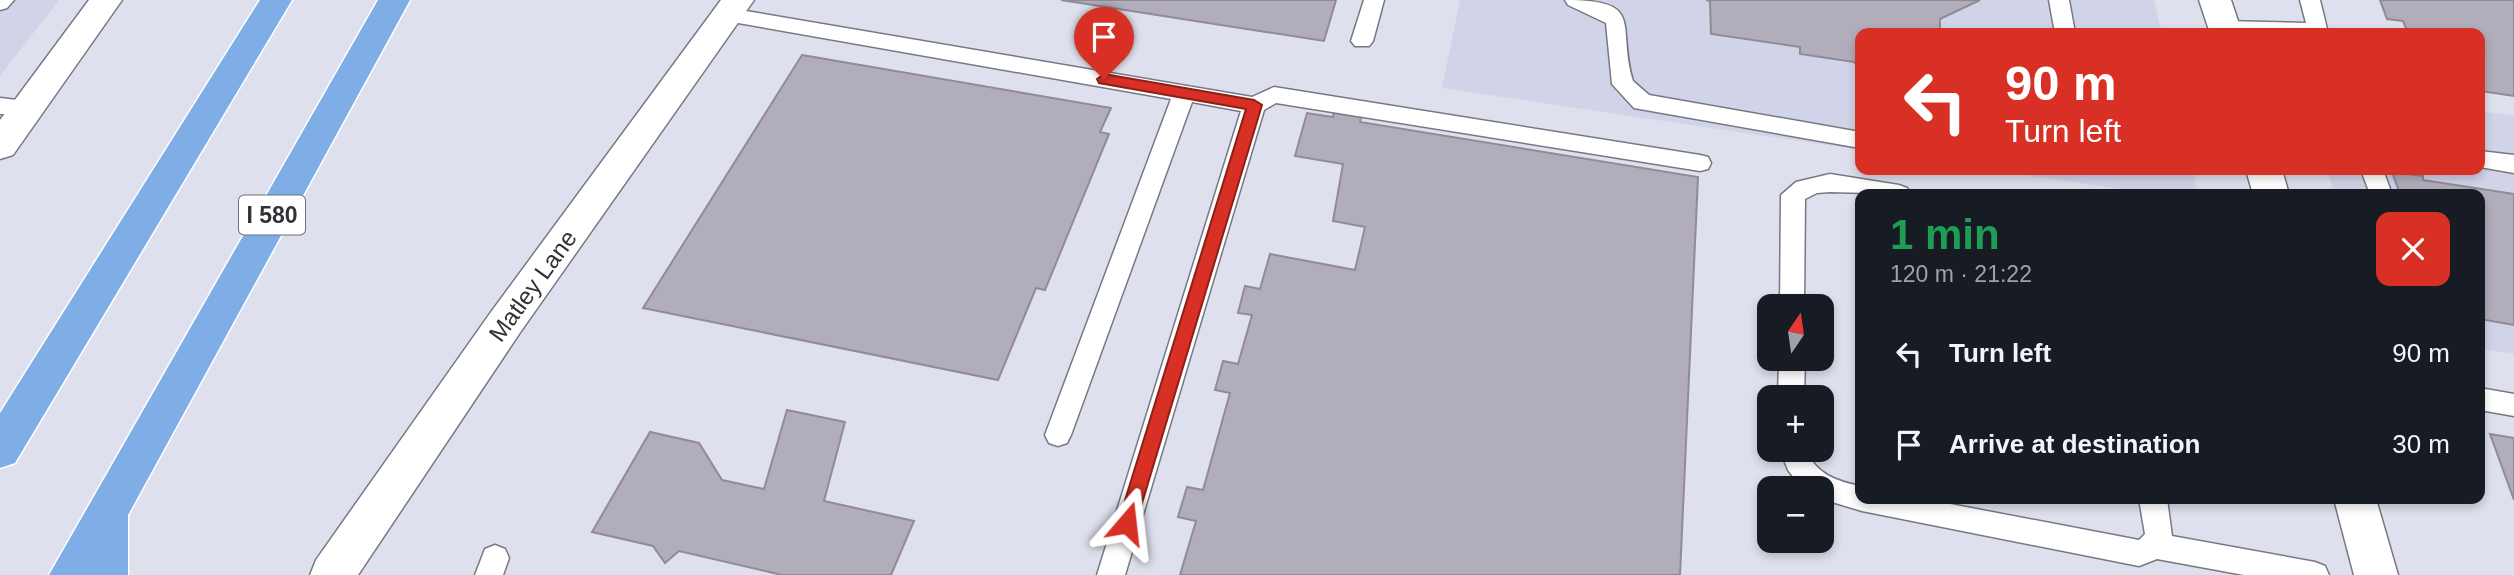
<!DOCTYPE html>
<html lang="en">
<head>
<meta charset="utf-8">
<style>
	:root { --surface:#171b24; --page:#20242c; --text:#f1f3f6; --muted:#9ea1a6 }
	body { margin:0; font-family:Arial,sans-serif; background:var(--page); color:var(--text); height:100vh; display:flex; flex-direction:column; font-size:26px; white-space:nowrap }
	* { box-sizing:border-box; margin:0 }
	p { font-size:23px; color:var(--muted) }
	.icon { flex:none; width:38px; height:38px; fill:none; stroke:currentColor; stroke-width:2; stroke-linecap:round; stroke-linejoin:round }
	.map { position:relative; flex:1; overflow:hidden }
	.side { position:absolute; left:1855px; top:189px; width:630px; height:315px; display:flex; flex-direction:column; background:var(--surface); border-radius:14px; box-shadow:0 4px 10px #0003 }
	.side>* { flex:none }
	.hud { position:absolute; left:1855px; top:28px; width:630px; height:147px; border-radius:14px; box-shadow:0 4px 10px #0003; background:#d93025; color:#fff; overflow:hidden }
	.needle { width:46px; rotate:13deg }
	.fabs { position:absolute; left:1757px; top:294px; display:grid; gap:14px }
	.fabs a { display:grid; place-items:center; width:77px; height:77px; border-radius:14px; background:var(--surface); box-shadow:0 4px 10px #0003; font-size:35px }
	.pin { position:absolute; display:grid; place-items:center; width:60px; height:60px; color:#fff; margin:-72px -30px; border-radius:50% 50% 50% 0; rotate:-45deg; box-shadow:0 0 7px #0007 }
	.pin .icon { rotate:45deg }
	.me { position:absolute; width:77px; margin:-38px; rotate:17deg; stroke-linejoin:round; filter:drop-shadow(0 0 5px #0008) }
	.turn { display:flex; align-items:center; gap:24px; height:147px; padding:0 35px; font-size:32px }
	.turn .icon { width:91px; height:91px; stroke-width:2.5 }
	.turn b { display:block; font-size:49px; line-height:60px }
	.round { display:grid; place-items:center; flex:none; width:74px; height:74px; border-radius:14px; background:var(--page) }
	.headline { display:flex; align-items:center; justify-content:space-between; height:119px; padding:0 35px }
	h1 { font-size:42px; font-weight:600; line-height:52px; color:#1e9e55 }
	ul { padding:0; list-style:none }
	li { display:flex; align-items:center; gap:21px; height:91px; padding:0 35px }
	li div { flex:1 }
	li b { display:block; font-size:26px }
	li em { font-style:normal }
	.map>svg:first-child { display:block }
	.built { fill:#d1d4e8 }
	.building { fill:#b2adba; stroke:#908b97; stroke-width:2 }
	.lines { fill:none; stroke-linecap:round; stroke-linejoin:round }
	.service-casing { stroke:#767884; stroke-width:3 }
	.minor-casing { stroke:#767884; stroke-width:3 }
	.secondary-casing { stroke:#767884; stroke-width:3 }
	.motorway-casing { stroke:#fff; stroke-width:3 }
	.service { fill:#fff; fill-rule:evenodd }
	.minor { fill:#fff; fill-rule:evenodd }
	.secondary { fill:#fff; fill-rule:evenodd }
	.motorway { fill:#7faee7; fill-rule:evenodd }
	.route { fill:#d93025; stroke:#8d1f18; stroke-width:2 }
	.labels { text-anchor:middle; stroke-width:5; stroke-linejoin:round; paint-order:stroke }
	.shield { fill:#fff; stroke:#6f7073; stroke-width:2 }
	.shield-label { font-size:23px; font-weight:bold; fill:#313237 }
	.street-label { font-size:24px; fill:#313237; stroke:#fff }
</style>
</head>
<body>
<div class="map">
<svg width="2514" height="575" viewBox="0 0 2514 575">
	<rect width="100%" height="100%" fill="#dee0ed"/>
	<path class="built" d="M 0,0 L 59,0 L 0,76 Z
		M 1460,0 L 2154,0 L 2162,33 L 1860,33 L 1860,150 L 1442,88 Z
		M 2480,111 L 2514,116 L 2514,354 L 2480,349 L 2480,194 L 2335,194 L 2327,170 L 2480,170 Z
		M 1990,170 L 2193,170 L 2198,194 L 2155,194 Z"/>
	<path class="building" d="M 1061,0 L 1336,0 L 1324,41 Z
		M 1706,0 L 1980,0 L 1940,19 L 1940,33 L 1860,33 L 1860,68 L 1854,62 L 1800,54 L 1800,47 L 1711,34 L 1710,1 Z
		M 2380,0 L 2514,0 L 2514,96 L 2480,91 L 2480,33 L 2408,33 L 2403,21 L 2387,19 Z
		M 802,55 L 1111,108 L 1100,132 L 1109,134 L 1045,290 L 1036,288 L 998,380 L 643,308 Z
		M 1335,107 L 1362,111 L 1360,122 L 1698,177 L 1680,575 L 1180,575 L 1196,521 L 1178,517 L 1187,487 L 1203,490 L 1230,393 L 1215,390 L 1223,361 L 1238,364 L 1252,315 L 1238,313 L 1245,286 L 1260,289 L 1270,254 L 1355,270 L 1365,227 L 1333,221 L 1343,164 L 1295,156 L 1307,113 L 1333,117 Z
		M 2392,172 L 2423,176 L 2423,180 L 2514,194 L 2514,325 L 2480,319 L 2480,194 L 2400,194 Z
		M 1857,201 L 1860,201 L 1860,291 Z
		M 787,410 L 845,422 L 824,501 L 914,521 L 891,575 L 782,575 L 679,551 L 665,563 L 653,546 L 592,532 L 650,432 L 699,443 L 722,480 L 764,489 Z
		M 2490,434 L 2514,438 L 2514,500 Z"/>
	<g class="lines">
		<defs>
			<path id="service" d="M 0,0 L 14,0 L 7,8 L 0,10 Z
				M 1364,0 L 1384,0 L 1373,41 L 1369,46 L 1355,46 L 1351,41 Z
				M 1565,0 C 1647,0 1616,25 1633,81 L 1649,95 L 1860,132 L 1860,148 L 1634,108 L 1612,84 L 1606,23 L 1568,5 Z
				M 2049,0 L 2069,0 L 2075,33 L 2055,33 Z
				M 2300,0 L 2320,0 L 2328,33 L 2217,33 L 2213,28 L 2217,23 L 2224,21 L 2306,23 Z
				M 728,8 L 1252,97 L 1274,87 L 1700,155 L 1708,157 L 1711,163 L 1708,169 L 1700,171 L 1276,103 L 1264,110 L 1125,575 L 1097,575 L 1241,111 L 1192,102 L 1071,435 L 1067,443 L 1058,446 L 1049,443 L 1045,435 L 1171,99 L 721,20 L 718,15 Z
				M 0,98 L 35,102 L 38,108 L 35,114 L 0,114 Z
				M 2480,151 L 2514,155 L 2514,173 L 2480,167 Z
				M 2361,170 L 2383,170 L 2392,194 L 2370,194 Z
				M 1830,174 L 1899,185 L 1907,188 L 1911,194 L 1830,192 L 1817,193 L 1805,199 L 1804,306 L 1780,306 L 1781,195 L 1796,182 Z
				M 1779,359 L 1805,359 L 1804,397 L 1778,397 Z
				M 2480,388 L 2514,394 L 2514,416 L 2480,410 Z
				M 1780,450 L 1806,450 C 1816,474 1836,481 1860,486 L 1860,499 L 1924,499 L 2139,540 L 2145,534 L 2139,499 L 2167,499 L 2172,536 L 2315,562 L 2325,566 L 2329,575 L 2244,575 L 2157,559 L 2139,566 L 1862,511 L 1822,499 L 1822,488 L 1801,487 L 1788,470 Z
				M 495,545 L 505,549 L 509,558 L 503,575 L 475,575 L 485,549 Z"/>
			<path id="minor" d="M 89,0 L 122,0 L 13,155 L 0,159 L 0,120 Z
				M 721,0 L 754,0 L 519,334 L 358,575 L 310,575 L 316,560 L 491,312 Z"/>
			<path id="secondary" d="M 2199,0 L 2231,0 L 2242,33 L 2210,33 Z
				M 2246,170 L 2282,170 L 2289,194 L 2253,194 Z
				M 2334,499 L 2376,499 L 2398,575 L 2354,575 Z"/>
			<path id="motorway" d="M 260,0 L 292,0 L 15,463 L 0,468 L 0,413 Z
				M 378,0 L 410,0 L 128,515 L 128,575 L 49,575 Z"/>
		</defs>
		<use href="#service" class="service-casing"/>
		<use href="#minor" class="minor-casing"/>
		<use href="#secondary" class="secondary-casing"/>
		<use href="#motorway" class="motorway-casing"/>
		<use href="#service" class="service"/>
		<use href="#minor" class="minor"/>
		<use href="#secondary" class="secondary"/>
		<use href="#motorway" class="motorway"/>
	</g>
	<path class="route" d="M 1104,74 L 1254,100 L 1262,105 L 1136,523 L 1134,529 L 1127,531 L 1121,529 L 1118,523 L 1246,109 L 1099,83 L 1097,79 Z"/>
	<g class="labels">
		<rect class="shield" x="239" y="195.5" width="66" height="39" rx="5"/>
		<g class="shield-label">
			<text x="272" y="223">I 580</text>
		</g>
		<g class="street-label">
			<text transform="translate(533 286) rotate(-54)" y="8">Matley Lane</text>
		</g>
	</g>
</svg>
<div class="fabs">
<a><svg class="needle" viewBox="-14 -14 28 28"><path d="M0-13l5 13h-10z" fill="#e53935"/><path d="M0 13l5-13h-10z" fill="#9ea1a6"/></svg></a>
<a>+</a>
<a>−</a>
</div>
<div class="pin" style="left:1104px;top:79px;background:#d93025"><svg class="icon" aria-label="arrive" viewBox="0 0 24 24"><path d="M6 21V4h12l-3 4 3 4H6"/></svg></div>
<svg class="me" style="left:1127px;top:523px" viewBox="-20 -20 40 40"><path d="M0-17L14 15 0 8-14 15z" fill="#d93025" stroke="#fff" stroke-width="4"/></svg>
<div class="hud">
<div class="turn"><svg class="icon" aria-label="left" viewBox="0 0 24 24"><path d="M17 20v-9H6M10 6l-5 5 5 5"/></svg><div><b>90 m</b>Turn left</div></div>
</div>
<section class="side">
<div class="headline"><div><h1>1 min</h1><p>120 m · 21:22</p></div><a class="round" style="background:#d93025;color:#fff"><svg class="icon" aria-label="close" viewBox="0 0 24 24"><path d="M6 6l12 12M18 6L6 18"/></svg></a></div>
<ul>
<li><svg class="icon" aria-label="left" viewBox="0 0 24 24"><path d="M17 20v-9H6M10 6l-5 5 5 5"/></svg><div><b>Turn left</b></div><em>90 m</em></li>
<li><svg class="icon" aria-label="arrive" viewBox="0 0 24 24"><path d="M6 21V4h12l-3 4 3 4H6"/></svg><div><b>Arrive at destination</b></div><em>30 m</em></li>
</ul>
</section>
</div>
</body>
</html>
